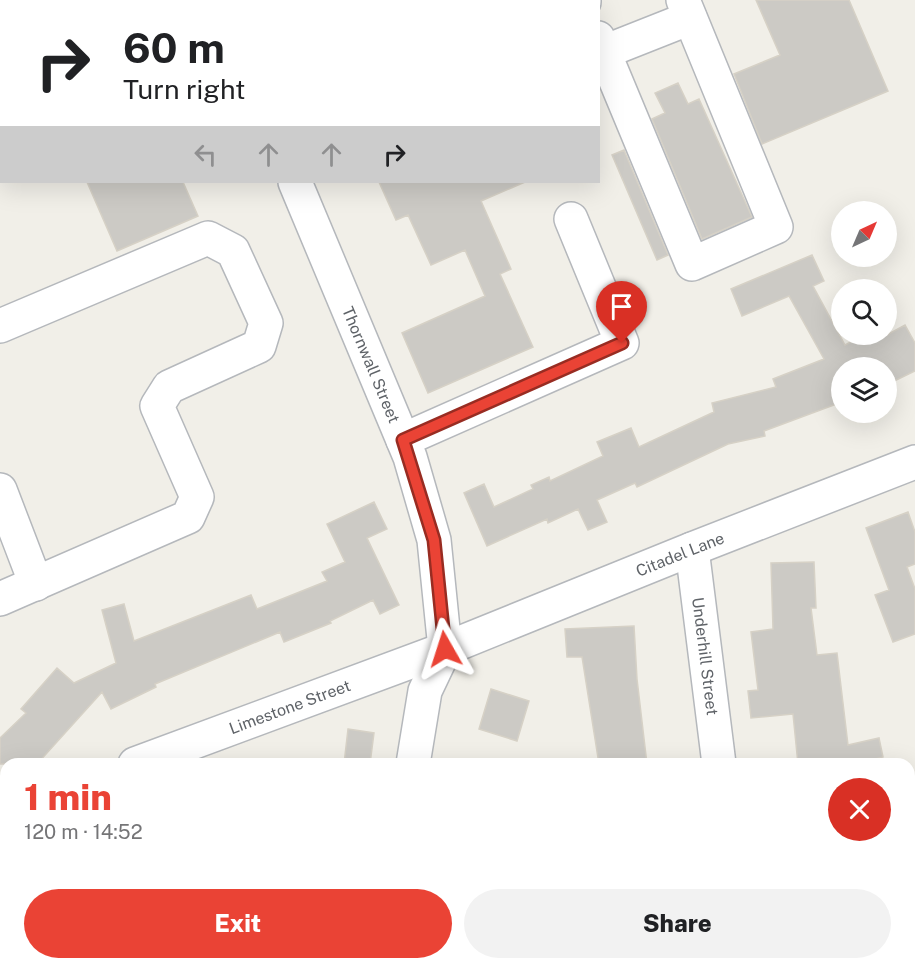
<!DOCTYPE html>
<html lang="en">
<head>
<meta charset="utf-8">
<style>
	:root { --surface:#fff; --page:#f2f2f2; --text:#202124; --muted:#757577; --accent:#ea4335 }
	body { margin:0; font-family:"Public Sans",sans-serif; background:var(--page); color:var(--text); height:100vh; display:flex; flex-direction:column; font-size:22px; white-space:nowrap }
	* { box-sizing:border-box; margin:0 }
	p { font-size:20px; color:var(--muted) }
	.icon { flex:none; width:33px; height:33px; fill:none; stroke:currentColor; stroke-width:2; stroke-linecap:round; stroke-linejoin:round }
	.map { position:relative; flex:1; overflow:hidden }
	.side { position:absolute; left:0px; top:758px; width:915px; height:212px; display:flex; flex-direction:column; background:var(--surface); border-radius:18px 18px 0 0; box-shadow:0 6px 24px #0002 }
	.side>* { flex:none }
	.hud { position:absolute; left:0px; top:0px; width:600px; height:183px; box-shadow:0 6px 24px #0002; background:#fff; color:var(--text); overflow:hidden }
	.needle { width:39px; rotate:44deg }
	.buttons { position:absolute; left:831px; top:201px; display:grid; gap:12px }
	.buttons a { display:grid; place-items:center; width:66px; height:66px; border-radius:50%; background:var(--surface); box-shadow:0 6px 24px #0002; font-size:30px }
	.pin { position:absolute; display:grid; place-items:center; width:51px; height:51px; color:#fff; margin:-62px -26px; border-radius:50% 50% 50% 0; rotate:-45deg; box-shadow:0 0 6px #0007 }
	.pin .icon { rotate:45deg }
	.me { position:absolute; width:66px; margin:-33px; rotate:354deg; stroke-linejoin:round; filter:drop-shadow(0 0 4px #0008) }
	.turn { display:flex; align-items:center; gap:21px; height:126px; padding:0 24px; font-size:27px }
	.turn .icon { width:78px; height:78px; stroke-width:2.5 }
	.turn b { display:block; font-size:42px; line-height:51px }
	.lanes { display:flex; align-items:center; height:57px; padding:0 24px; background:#0003; justify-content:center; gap:30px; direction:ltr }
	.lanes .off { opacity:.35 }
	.round { display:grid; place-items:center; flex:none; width:63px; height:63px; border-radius:32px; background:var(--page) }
	.summary { display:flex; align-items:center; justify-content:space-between; height:102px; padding:0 24px }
	h1 { font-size:36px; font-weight:800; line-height:45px; color:var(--accent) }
	.button { display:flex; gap:12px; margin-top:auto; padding:12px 24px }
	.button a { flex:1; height:69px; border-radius:36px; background:var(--accent); color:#fff; font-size:24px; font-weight:800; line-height:69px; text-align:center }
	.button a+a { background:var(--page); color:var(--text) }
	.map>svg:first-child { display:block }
	.building { fill:#cccac5; stroke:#d6d1c6; stroke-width:1.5 }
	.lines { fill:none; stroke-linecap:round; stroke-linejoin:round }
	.minor-casing { stroke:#b5b8bc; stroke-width:36 }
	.minor { stroke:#fff; stroke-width:33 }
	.route-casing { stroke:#982c22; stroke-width:15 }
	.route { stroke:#ea4335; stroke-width:10 }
	.labels { text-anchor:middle; stroke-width:4.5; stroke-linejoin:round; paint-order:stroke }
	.street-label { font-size:16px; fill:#5f6368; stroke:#fff }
</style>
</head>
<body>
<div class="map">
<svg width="915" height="968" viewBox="0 0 915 968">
	<rect width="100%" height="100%" fill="#f1efe8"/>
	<path class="building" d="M 756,0 L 849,0 L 888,91 L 762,144 L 734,74 L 780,55 Z
		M 678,83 L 688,104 L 699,99 L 752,217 L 702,239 L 652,119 L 665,113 L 655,93 Z
		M 624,150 L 668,255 L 657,260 L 612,155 Z
		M 87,182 L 183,182 L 198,216 L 117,251 Z
		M 379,182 L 525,182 L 481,201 L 511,269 L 500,274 L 533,347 L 428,393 L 402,333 L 485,296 L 465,250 L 431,265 L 408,215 L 396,220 Z
		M 812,255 L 824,281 L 813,286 L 845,345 L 866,334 L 872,343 L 905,325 L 915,343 L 915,371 L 886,385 L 886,368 L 842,368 L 842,402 L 764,431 L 765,436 L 728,444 L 637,487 L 635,483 L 597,500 L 607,522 L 588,530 L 578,509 L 548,523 L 547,519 L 487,546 L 464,493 L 484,484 L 494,507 L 533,489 L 531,485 L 549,477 L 550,481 L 603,456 L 597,442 L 631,428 L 639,447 L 714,412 L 712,403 L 776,387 L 773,379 L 824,359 L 789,296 L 742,316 L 731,289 Z
		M 374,502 L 387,529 L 367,538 L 399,605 L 380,614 L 373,600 L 330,621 L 331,623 L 284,642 L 280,632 L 155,684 L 156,687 L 111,709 L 102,692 L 37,764 L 0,764 L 0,738 L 26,713 L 21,709 L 57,668 L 74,683 L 116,663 L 102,610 L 124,604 L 134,641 L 251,595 L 257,609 L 327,581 L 322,572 L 345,562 L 327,524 Z
		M 908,512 L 915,532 L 915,564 L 907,567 L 915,589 L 915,634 L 893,642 L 875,595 L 889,590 L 866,528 Z
		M 814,562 L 816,608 L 811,608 L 817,655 L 837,653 L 848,745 L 879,738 L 883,757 L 855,764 L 798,764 L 793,714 L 751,718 L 748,691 L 758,690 L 751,632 L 773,629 L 771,563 Z
		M 634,626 L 637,679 L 647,764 L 599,764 L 582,657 L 567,657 L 565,629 Z
		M 491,689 L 529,701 L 517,741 L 479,729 Z
		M 348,729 L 374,733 L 370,764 L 344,764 Z"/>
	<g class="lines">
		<defs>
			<g id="minor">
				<path d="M 220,0 L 220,2"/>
				<path d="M 478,0 L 479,2"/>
				<path d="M 584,0 L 584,2"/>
				<path d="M 44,2 L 48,0"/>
				<path d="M 331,2 L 335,0"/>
				<path d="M 0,20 L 2,20"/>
				<path d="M 598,38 L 692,264 L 776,227 L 683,0"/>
				<path d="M 604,52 L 690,18"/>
				<path d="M 0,129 L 2,129"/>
				<path id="s1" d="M 295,182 L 410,457 L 434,540 L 445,649 L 425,691 L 413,764"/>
				<path d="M 0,326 L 208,238 L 233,251 L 266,323 L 259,346 L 169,387 L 157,406 L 197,497 L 188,517 L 0,599"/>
				<path d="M 403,440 L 622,343 L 571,219"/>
				<path d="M 0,490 L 36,584"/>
				<path id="s2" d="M 692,549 L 719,764"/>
				<path id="s3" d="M 135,764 L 445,649 L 692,549 L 915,462"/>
				<path d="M 106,963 L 106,968"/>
				<path d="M 430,963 L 431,968"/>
				<path d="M 744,963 L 745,968"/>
			</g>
		</defs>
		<use href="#minor" class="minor-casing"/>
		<use href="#minor" class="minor"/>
	</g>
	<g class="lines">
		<defs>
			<path id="route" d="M 445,649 L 434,540 L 403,440 L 622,343"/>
		</defs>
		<use href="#route" class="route-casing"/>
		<use href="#route" class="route"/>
	</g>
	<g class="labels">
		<g class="street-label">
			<text dy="6" stroke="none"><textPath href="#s1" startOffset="198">Thornwall Street</textPath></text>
			<text dy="6" stroke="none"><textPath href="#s3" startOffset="584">Citadel Lane</textPath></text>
			<text dy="6" stroke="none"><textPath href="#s2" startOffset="108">Underhill Street</textPath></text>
			<text dy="6" stroke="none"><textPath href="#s3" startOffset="165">Limestone Street</textPath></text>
		</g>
	</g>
</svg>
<div class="buttons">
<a><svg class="needle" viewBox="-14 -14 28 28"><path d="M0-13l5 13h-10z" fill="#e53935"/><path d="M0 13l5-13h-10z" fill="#757577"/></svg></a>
<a><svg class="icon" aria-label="search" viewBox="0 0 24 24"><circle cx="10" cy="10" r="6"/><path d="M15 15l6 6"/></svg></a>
<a><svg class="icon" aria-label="layers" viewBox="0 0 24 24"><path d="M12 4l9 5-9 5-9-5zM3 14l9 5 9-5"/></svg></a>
</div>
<div class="pin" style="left:622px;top:343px;background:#d93025"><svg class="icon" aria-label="arrive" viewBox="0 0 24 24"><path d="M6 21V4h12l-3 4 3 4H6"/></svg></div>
<svg class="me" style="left:445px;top:649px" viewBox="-20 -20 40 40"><path d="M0-17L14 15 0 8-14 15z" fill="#ea4335" stroke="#fff" stroke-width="4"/></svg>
<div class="hud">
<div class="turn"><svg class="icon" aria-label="right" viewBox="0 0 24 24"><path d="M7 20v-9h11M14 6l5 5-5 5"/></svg><div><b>60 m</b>Turn right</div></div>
<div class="lanes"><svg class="icon off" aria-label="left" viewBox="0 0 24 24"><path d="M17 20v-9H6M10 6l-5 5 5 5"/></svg><svg class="icon off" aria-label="ahead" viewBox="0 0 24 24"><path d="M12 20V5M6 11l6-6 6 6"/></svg><svg class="icon off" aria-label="ahead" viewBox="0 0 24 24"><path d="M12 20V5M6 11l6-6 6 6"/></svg><svg class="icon" aria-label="right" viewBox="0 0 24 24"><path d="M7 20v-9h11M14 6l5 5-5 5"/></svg></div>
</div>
<section class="side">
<div class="summary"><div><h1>1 min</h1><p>120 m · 14:52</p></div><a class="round" style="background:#d93025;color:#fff"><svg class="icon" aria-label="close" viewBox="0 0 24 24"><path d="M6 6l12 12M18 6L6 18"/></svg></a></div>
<div class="button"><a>Exit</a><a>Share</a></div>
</section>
</div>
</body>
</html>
